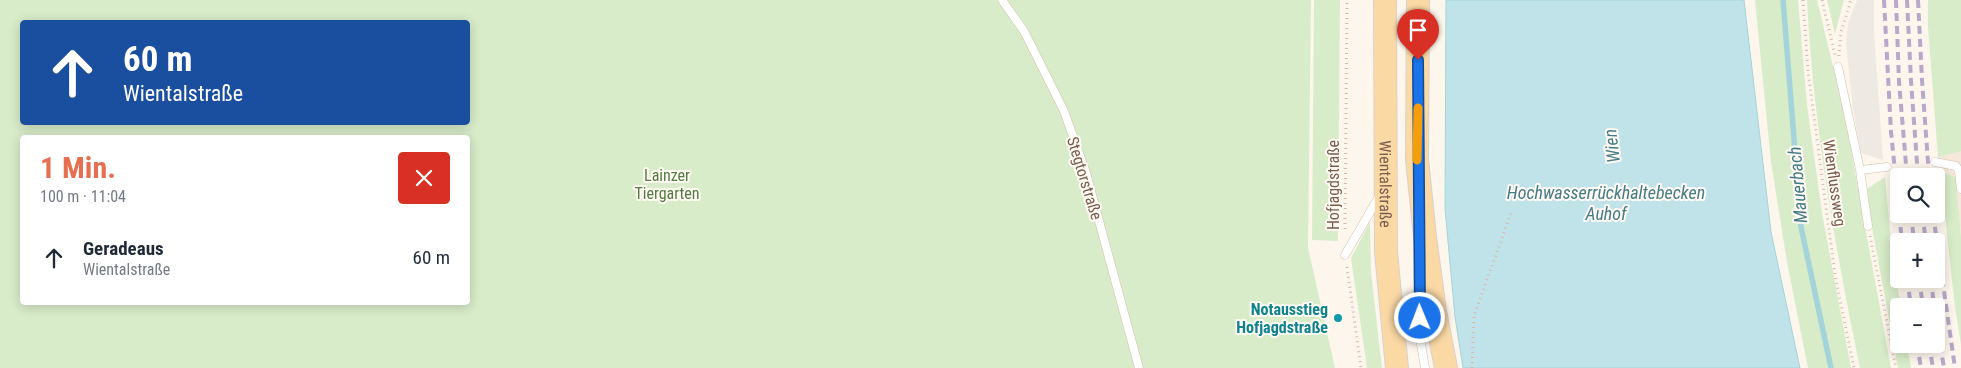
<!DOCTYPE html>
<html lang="de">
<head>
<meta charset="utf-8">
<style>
	:root { --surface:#fff; --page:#f2f2f3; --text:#1f2937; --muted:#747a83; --accent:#e76f51 }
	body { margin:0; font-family:"Roboto Condensed",sans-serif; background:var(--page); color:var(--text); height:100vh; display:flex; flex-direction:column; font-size:19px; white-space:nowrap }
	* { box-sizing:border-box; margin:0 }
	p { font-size:16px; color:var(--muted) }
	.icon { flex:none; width:28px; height:28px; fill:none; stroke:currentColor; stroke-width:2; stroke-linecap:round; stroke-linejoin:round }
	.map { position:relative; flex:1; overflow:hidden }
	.panel { position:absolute; left:20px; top:135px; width:450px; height:170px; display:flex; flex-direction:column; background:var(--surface); border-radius:5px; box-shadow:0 2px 12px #0003 }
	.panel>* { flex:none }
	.banner { position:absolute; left:20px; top:20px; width:450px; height:105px; border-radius:5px; box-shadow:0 2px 12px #0003; background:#1a4fa0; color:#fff; overflow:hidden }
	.controls { position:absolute; left:1890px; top:168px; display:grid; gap:10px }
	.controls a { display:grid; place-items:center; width:55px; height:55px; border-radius:5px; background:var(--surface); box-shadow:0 2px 12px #0003; font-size:25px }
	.pin { position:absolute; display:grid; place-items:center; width:42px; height:42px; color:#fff; margin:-51px -21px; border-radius:50% 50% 50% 0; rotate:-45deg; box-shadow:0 0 5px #0007 }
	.pin .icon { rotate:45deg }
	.me { position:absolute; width:55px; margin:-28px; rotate:359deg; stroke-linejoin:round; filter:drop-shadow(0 0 4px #0008) }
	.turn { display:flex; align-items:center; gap:18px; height:105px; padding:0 20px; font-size:22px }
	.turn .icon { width:65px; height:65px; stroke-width:2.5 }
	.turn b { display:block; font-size:35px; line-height:42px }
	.round { display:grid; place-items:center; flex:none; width:52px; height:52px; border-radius:5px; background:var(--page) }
	.summary { display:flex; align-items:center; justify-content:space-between; height:85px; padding:0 20px }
	h1 { font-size:30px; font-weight:700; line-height:38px; color:var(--accent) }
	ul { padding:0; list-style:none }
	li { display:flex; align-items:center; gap:15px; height:75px; padding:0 20px }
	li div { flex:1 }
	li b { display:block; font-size:19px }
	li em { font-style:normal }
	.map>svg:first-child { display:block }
	.residential { fill:#f5e8da }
	.industrial { fill:#efe9e4 }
	.green { fill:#d8ecc9; fill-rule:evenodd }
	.water { fill:#bfe3e8; stroke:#a5d3da }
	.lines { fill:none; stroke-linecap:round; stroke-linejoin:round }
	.stream { stroke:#a5d3da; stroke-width:5.5 }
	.service-casing { stroke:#d1beb0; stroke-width:9 }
	.primary-casing { stroke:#dad1cd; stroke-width:24 }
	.path { stroke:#d9b8a5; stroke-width:3; stroke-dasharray:1 4; stroke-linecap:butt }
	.service { stroke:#fff; stroke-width:8 }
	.primary { stroke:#fbd9a5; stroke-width:22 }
	.rail { stroke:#b9a8c9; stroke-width:4; stroke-dasharray:8 5; stroke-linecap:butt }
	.route-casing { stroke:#114b97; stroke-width:12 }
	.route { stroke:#1a73e8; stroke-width:9 }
	.slow { stroke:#f59e0b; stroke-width:9 }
	.culture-dot { fill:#0f9aa8; stroke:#fffaf3; stroke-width:2 }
	.labels { text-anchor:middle; stroke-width:4; stroke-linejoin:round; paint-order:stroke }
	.park-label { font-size:16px; fill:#537a41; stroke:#fffaf3 }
	.street-label { font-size:16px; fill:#7a5c4d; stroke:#fffaf3 }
	.culture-label { font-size:16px; font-weight:bold; fill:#0d838f; stroke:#fffaf3; text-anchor:end }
	.water-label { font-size:18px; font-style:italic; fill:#437c86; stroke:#fffaf3 }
</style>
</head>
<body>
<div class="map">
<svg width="1961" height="368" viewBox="0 0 1961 368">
	<rect width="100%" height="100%" fill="#fdf6ec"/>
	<path class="residential" d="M 1961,150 L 1961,237 L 1956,177 L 1940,171 L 1938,157 Z"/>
	<path class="industrial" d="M 1857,0 L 1874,0 L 1874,31 L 1883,160 L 1861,153 L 1853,109 L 1846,43 L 1848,23 Z"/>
	<path class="green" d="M 0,0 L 1311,0 L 1308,248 L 1335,368 L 0,368 ZM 22,22 L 468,22 L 468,122 L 22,122 ZM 22,138 L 468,138 L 468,302 L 22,302 Z
		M 1314,0 L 1340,0 L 1338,241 L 1312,240 Z
		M 1755,0 L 1798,0 L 1807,105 L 1822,213 L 1851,368 L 1808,368 L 1787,262 L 1771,162 Z
		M 1807,0 L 1817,0 L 1844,112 L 1891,368 L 1860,368 C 1835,247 1813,124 1807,0 Z
		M 1827,0 L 1844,0 L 1835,34 Z
		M 1928,0 L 1961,0 L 1961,151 L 1938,157 L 1928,27 Z
		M 1940,171 L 1956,177 L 1961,237 L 1961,345 L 1955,307 Z
		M 1885,177 L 1893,262 L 1901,306 L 1899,306 L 1899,344 L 1907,344 L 1911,368 L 1898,368 L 1865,190 Z
		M 1370,222 L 1371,272 L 1382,368 L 1367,368 L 1351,258 Z"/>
	<path class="water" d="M 1446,0 L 1744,0 L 1771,232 L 1800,368 L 1463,368 L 1455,317 L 1445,209 Z"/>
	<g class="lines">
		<path class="stream" d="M 1783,0 L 1801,227 L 1831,368"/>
		<defs>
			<path id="service" d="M 1002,0 L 1024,31 L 1064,111 L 1086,173 L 1139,368
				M 1838,67 L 1860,170 L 1868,226
				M 1935,162 L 1956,166 L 1959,171 L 1961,189
				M 1860,170 L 1887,167
				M 1345,255 L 1380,195
				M 1419,270 L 1420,338 L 1425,368"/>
			<g id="primary">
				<path id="s1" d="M 1385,0 L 1386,252 L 1397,368"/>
				<path d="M 1418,0 L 1417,159 L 1425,237 L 1435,311 L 1446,368"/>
			</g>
		</defs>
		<use href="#service" class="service-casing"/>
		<use href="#primary" class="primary-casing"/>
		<path class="path" d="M 1803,0 L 1808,71 L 1835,275 L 1854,368
			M 1822,0 L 1835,55
			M 1839,56 L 1841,32 L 1851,0
			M 1345,229 L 1347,0
			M 1870,236 L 1896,368
			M 1347,267 L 1361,368
			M 1472,368 L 1474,316 L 1511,213"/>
		<use href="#service" class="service"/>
		<use href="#primary" class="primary"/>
		<path class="rail" d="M 1884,0 L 1891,132 L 1899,210
			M 1896,0 L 1899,82 L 1907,176
			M 1907,0 L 1911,81 L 1918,176
			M 1918,0 L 1922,80 L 1929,176
			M 1899,214 L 1902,241
			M 1911,214 L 1914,241
			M 1922,214 L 1926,241
			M 1933,214 L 1955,368
			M 1907,279 L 1911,306
			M 1919,279 L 1923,306
			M 1931,279 L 1934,306
			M 1936,319 L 1944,368
			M 1917,344 L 1921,368
			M 1929,344 L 1933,368"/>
	</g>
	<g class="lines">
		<defs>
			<path id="route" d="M 1418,60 L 1420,318"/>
		</defs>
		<use href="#route" class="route-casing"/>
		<use href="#route" class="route"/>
		<path class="slow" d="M 1417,160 L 1418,108"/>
	</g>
	<circle class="culture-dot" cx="1338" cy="318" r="5"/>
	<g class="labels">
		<g class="park-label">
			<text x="667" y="181">Lainzer<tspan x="667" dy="18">Tiergarten</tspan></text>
		</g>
		<g class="street-label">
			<text transform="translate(1085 178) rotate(73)" y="6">Stegtorstraße</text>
			<text transform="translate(1835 183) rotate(82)" y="6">Wienflussweg</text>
			<text dy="6" stroke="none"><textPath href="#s1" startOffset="184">Wientalstraße</textPath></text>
			<text transform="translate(1333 185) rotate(-90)" y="6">Hofjagdstraße</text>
		</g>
		<g class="culture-label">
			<text x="1328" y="315">Notausstieg<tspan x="1328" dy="18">Hofjagdstraße</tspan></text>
		</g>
		<g class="water-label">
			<text transform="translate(1612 146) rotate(-97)" y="6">Wien</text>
			<text transform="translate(1798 185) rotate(-95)" y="6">Mauerbach</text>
			<text x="1606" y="199">Hochwasserrückhaltebecken<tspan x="1606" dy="21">Auhof</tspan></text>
		</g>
	</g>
</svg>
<div class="controls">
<a><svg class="icon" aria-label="search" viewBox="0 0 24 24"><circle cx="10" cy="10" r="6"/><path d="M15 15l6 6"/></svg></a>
<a>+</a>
<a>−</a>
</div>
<div class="pin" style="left:1418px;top:60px;background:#d93025"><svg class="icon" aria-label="arrive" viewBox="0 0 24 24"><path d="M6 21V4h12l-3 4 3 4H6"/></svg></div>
<svg class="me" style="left:1420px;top:318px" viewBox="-20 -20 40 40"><circle r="17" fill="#1a73e8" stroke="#fff" stroke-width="3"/><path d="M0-11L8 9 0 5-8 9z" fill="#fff"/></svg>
<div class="banner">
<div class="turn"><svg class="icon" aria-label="ahead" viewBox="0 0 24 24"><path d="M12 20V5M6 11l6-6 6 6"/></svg><div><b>60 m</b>Wientalstraße</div></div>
</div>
<section class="panel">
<div class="summary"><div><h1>1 Min.</h1><p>100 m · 11:04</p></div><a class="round" style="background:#d93025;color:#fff"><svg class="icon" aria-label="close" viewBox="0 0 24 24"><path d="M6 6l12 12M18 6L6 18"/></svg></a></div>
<ul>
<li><svg class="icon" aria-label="ahead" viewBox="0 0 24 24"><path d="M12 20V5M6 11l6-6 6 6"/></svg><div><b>Geradeaus</b><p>Wientalstraße</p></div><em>60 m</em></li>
</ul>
</section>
</div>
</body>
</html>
